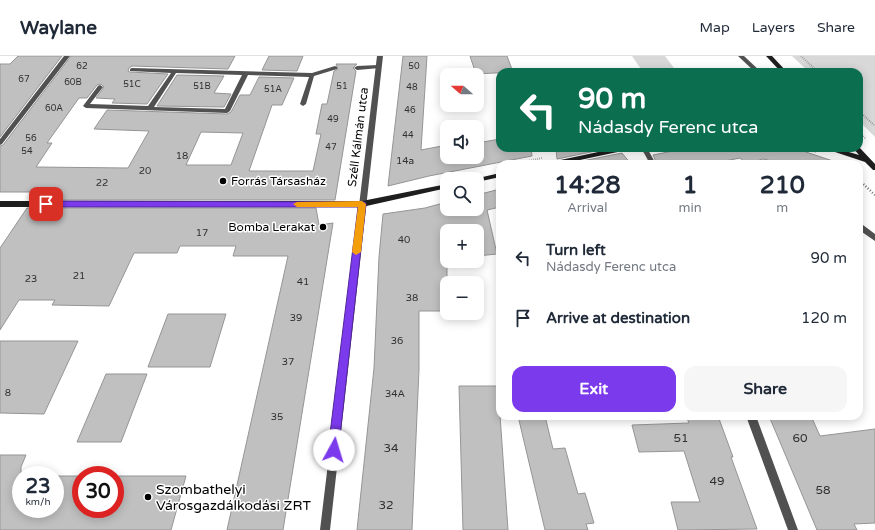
<!DOCTYPE html>
<html lang="en">
<head>
<meta charset="utf-8">
<style>
	:root { --surface:#fff; --page:#f6f6f7; --text:#1f2937; --muted:#747a83; --line:#e0e1e3; --accent:#7c3aed }
	body { margin:0; font-family:"Varela Round",sans-serif; background:var(--page); color:var(--text); height:100vh; display:flex; flex-direction:column; font-size:15px; white-space:nowrap }
	* { box-sizing:border-box; margin:0 }
	p { font-size:13px; color:var(--muted) }
	.icon { flex:none; width:22px; height:22px; fill:none; stroke:currentColor; stroke-width:2; stroke-linecap:round; stroke-linejoin:round }
	.map { position:relative; flex:1; overflow:hidden }
	.panel { position:absolute; left:496px; top:104px; width:367px; height:260px; display:flex; flex-direction:column; background:var(--surface); border-radius:12px; box-shadow:0 2px 10px #0003 }
	.panel>* { flex:none }
	.top-card { position:absolute; left:496px; top:12px; width:367px; height:84px; border-radius:12px; box-shadow:0 2px 10px #0003; background:#0b6e4f; color:#fff; overflow:hidden }
	.needle { width:26px; rotate:290deg }
	.fabs { position:absolute; left:440px; top:12px; display:grid; gap:8px }
	.fabs a { display:grid; place-items:center; width:44px; height:44px; border-radius:8px; background:var(--surface); box-shadow:0 2px 10px #0003; font-size:20px }
	.speed { position:absolute; left:12px; top:410px; display:flex; gap:8px; font-size:20px; font-weight:700; text-align:center }
	.speed>* { display:grid; place-content:center; width:52px; height:52px; border-radius:50%; background:var(--surface); box-shadow:0 2px 10px #0003; line-height:1 }
	.speed small { font-size:10px; font-weight:400 }
	.speed .limit { border:6px solid #d22; background:#fff; color:#111 }
	.pin { position:absolute; display:grid; place-items:center; width:34px; height:34px; color:#fff; margin:-17px; border-radius:8px; box-shadow:0 2px 6px #0006 }
	.me { position:absolute; width:44px; margin:-22px; rotate:6deg; stroke-linejoin:round; filter:drop-shadow(0 0 3px #0008) }
	.turn { display:flex; align-items:center; gap:14px; height:84px; padding:0 16px; font-size:18px }
	.turn .icon { width:52px; height:52px; stroke-width:2.5 }
	.turn b { display:block; font-size:28px; line-height:34px }
	.eta { display:flex; justify-content:space-evenly; align-items:center; height:68px; text-align:center }
	.eta b { font-size:24px; font-weight:800; line-height:28px }
	.cta { display:flex; gap:8px; margin-top:auto; padding:8px 16px }
	.cta a { flex:1; height:46px; border-radius:12px; background:var(--accent); color:#fff; font-size:16px; font-weight:800; line-height:46px; text-align:center }
	.cta a+a { background:var(--page); color:var(--text) }
	ul { padding:0; list-style:none }
	li { display:flex; align-items:center; gap:12px; height:60px; padding:0 16px }
	li div { flex:1 }
	li b { display:block; font-size:15px }
	li em { font-style:normal }
	header { display:flex; align-items:center; gap:24px; box-sizing:border-box; height:56px; padding:0 20px; background:var(--surface); border-bottom:1px solid var(--line) }
	header strong { font-size:19px }
	nav { display:flex; gap:22px; margin-inline-start:auto; font-size:14px }
	.map>svg:first-child { display:block }
	.green { fill:#d8d8d8 }
	.building { fill:#c0c0c0; stroke:#959595; fill-rule:evenodd }
	.lines { fill:none; stroke-linecap:round; stroke-linejoin:round }
	.path-far1 { stroke:#737373; stroke-width:2; stroke-dasharray:0.5 1.5; stroke-linecap:butt }
	.path { stroke:#737373; stroke-width:2.5; stroke-dasharray:1 2; stroke-linecap:butt }
	.lane { fill:#515151; fill-rule:evenodd }
	.street { fill:#515151; fill-rule:evenodd }
	.secondary { fill:#1e1e1e; fill-rule:evenodd }
	.route { fill:#7c3aed; stroke:#51269a }
	.slow { fill:#f59e0b }
	.poi-dot { fill:#000; stroke:#fff; stroke-width:1.5 }
	.labels { text-anchor:middle; stroke-width:3; stroke-linejoin:round; paint-order:stroke }
	.far-number-label { font-size:9px; fill:#303030 }
	.number-label { font-size:10px; fill:#303030 }
	.street-label { font-size:12px; fill:#000; stroke:#fff }
	.poi-label { font-size:12px; fill:#000; stroke:#fff; text-anchor:start }
	.near-number-label { font-size:12px; fill:#303030 }
	.near-poi-label { font-size:14px; fill:#000; stroke:#fff; text-anchor:start }
</style>
</head>
<body>
<header>
<strong>Waylane</strong>
<nav><a>Map</a><a>Layers</a><a>Share</a></nav>
</header>
<div class="map">
<svg width="875" height="474" viewBox="0 0 875 474">
	<rect width="100%" height="100%" fill="#fff"/>
	<path class="green" d="M 632,0 L 665,0 L 677,16 L 643,16 Z
		M 792,0 L 875,0 L 875,81 L 859,65 L 859,16 L 809,16 Z"/>
	<path class="building" d="M 18,0 L 62,0 L 0,81 L 0,8 L 10,8 Z
		M 71,0 L 235,0 L 228,13 L 132,10 L 129,12 L 128,15 L 130,16 L 168,18 L 147,48 L 112,47 L 115,43 L 96,42 L 104,31 L 101,28 L 97,29 L 87,42 L 79,42 L 47,87 L 52,87 L 36,111 L 128,112 L 149,75 L 94,73 L 107,54 L 227,58 L 231,56 L 240,39 L 250,39 L 259,21 L 294,22 L 282,49 L 272,49 L 249,115 L 313,115 L 321,78 L 316,78 L 322,48 L 327,48 L 334,15 L 338,13 L 336,8 L 357,8 L 353,12 L 356,15 L 335,144 L 33,144 L 38,136 L 0,136 L 0,90 L 3,89 ZM 201,76 L 243,77 L 231,109 L 186,109 Z
		M 269,0 L 303,0 L 297,15 L 262,14 Z
		M 403,0 L 427,0 L 421,94 L 447,89 L 447,101 L 477,101 L 477,87 L 500,83 L 500,92 L 531,92 L 532,100 L 429,120 L 388,130 Z
		M 470,0 L 507,0 L 513,16 L 476,18 Z
		M 177,19 L 224,20 L 214,37 L 231,38 L 224,51 L 157,50 Z
		M 556,92 L 610,92 L 557,103 Z
		M 688,92 L 794,92 L 833,105 L 832,108 L 785,108 L 763,103 L 747,108 L 740,102 L 709,108 L 657,108 L 653,99 Z
		M 622,97 L 631,108 L 568,108 Z
		M 500,133 L 500,151 L 487,154 L 497,198 L 477,200 L 477,175 L 447,175 L 447,255 L 419,255 L 419,313 L 412,474 L 357,474 L 374,312 L 379,201 L 383,158 L 425,152 L 447,146 L 447,153 L 477,153 L 477,139 Z
		M 27,152 L 316,152 L 319,169 L 333,167 L 283,474 L 227,474 L 288,200 L 233,200 L 236,190 L 180,190 L 177,197 L 134,197 L 109,250 L 52,249 L 55,244 L 19,244 L 0,274 L 0,192 Z
		M 168,258 L 226,258 L 210,311 L 148,311 Z
		M 0,285 L 78,285 L 44,358 L 0,357 Z
		M 106,318 L 147,318 L 121,386 L 77,386 Z
		M 459,330 L 498,330 L 508,474 L 463,474 Z
		M 518,360 L 545,360 L 553,393 L 565,392 L 578,438 L 585,437 L 594,467 L 586,468 L 588,474 L 545,474 Z
		M 686,360 L 718,360 L 733,401 L 731,401 L 757,473 L 678,474 L 671,446 L 700,446 L 684,395 L 639,396 L 632,369 L 689,367 Z
		M 769,360 L 811,360 L 820,380 L 875,373 L 875,467 L 854,468 L 857,474 L 817,474 Z
		M 0,399 L 26,399 L 21,411 L 21,453 L 55,453 L 55,420 L 81,420 L 81,453 L 115,453 L 115,420 L 186,420 L 171,474 L 0,474 Z"/>
	<g class="lines">
		<path class="path-far1" d="M 801,0 L 818,16
			M 859,55 L 875,70
			M 859,76 L 866,83
			M 800,92 L 817,96
			M 659,94 L 666,92
			M 514,108 L 542,102
			M 454,121 L 466,118"/>
		<path class="path" d="M 859,124 L 875,139"/>
		<path class="lane" d="M 378,9 L 381,11 L 380,12 L 357,14 L 354,12 L 357,10 Z
			M 335,10 L 337,11 L 337,13 L 314,20 L 306,48 L 303,50 L 300,48 L 309,21 L 248,19 L 230,55 L 227,57 L 86,52 L 83,50 L 98,30 L 100,29 L 103,31 L 90,48 L 148,50 L 171,17 L 130,15 L 130,13 L 132,12 L 312,17 ZM 176,17 L 242,19 L 225,53 L 154,51 Z
			M 859,169 L 863,169 L 875,178 L 875,185 L 859,174 Z"/>
		<path class="street" d="M 64,0 L 70,0 L 2,88 L 0,89 L 0,83 Z
			M 377,0 L 383,0 L 330,474 L 320,474 Z
			M 738,0 L 744,0 L 761,16 L 755,16 Z
			M 640,92 L 647,92 L 656,108 L 650,108 L 644,97 Z
			M 746,360 L 756,360 L 798,474 L 788,474 Z"/>
		<path class="secondary" d="M 766,0 L 772,0 L 787,16 L 781,16 Z
			M 859,91 L 875,108 L 875,114 L 873,114 L 865,106 L 826,93 L 825,92 L 835,92 L 859,99 L 853,92 Z
			M 617,92 L 630,92 L 627,94 L 561,108 L 548,108 L 551,106 Z
			M 500,117 L 500,121 L 477,126 L 477,123 L 474,123 Z
			M 447,128 L 447,132 L 362,151 L 0,151 L 0,145 L 362,145 Z"/>
	</g>
	<path class="route" d="M 46,145 L 365,146 L 366,148 L 338,398 L 334,400 L 330,398 L 328,394 L 358,151 L 46,151 L 43,148 Z"/>
	<path class="slow" d="M 362,145 L 366,148 L 361,196 L 356,199 L 352,196 L 358,151 L 297,151 L 293,148 L 297,146 Z"/>
	<g class="poi-dot">
		<circle cx="223" cy="125" r="4"/>
		<circle cx="323" cy="171" r="4"/>
		<circle cx="148" cy="441" r="4"/>
	</g>
	<g class="labels">
		<g class="far-number-label">
			<text x="82" y="13">62</text>
			<text x="414" y="13">50</text>
			<text x="24" y="26">67</text>
			<text x="73" y="29">60B</text>
			<text x="132" y="31">51C</text>
			<text x="202" y="33">51B</text>
			<text x="342" y="33">51</text>
			<text x="412" y="34">48</text>
			<text x="273" y="36">51A</text>
			<text x="54" y="55">60A</text>
			<text x="410" y="57">46</text>
			<text x="333" y="66">49</text>
			<text x="408" y="82">44</text>
			<text x="31" y="85">56</text>
			<text x="331" y="94">47</text>
			<text x="27" y="98">54</text>
		</g>
		<g class="number-label">
			<text x="182" y="103">18</text>
			<text x="405" y="108">14a</text>
			<text x="145" y="118">20</text>
			<text x="102" y="130">22</text>
			<text x="202" y="180">17</text>
			<text x="404" y="187">40</text>
			<text x="79" y="223">21</text>
			<text x="31" y="226">23</text>
			<text x="303" y="229">41</text>
			<text x="412" y="245">38</text>
			<text x="296" y="265">39</text>
			<text x="397" y="288">36</text>
			<text x="288" y="309">37</text>
			<text x="8" y="340">8</text>
			<text x="395" y="341">34A</text>
			<text x="277" y="364">35</text>
		</g>
		<g class="street-label">
			<text transform="translate(358 81) rotate(-83)" y="4">Széll Kálmán utca</text>
		</g>
		<g class="poi-label">
			<text x="231" y="129">Forrás Társasház</text>
			<text x="315" y="175" text-anchor="end">Bomba Lerakat</text>
		</g>
		<g class="near-number-label">
			<text x="681" y="386">51</text>
			<text x="800" y="386">60</text>
			<text x="391" y="396">34</text>
			<text x="717" y="429">49</text>
			<text x="823" y="438">58</text>
			<text x="386" y="453">32</text>
		</g>
		<g class="near-poi-label">
			<text x="156" y="438">Szombathelyi<tspan x="156" dy="16">Városgazdálkodási ZRT</tspan></text>
		</g>
	</g>
</svg>
<div class="fabs">
<a><svg class="needle" viewBox="-14 -14 28 28"><path d="M0-13l5 13h-10z" fill="#e53935"/><path d="M0 13l5-13h-10z" fill="#747a83"/></svg></a>
<a><svg class="icon" aria-label="sound" viewBox="0 0 24 24"><path d="M4 9h4l5-4v14l-5-4H4zM17 9q2 3 0 6"/></svg></a>
<a><svg class="icon" aria-label="search" viewBox="0 0 24 24"><circle cx="10" cy="10" r="6"/><path d="M15 15l6 6"/></svg></a>
<a>+</a>
<a>−</a>
</div>
<div class="speed"><div>23<small>km/h</small></div><div class="limit">30</div></div>
<div class="pin" style="left:46px;top:148px;background:#d93025"><svg class="icon" aria-label="arrive" viewBox="0 0 24 24"><path d="M6 21V4h12l-3 4 3 4H6"/></svg></div>
<svg class="me" style="left:334px;top:394px" viewBox="-20 -20 40 40"><circle r="19" fill="#fff"/><path d="M0-13L10 11 0 6-10 11z" fill="#7c3aed"/></svg>
<div class="top-card">
<div class="turn"><svg class="icon" aria-label="left" viewBox="0 0 24 24"><path d="M17 20v-9H6M10 6l-5 5 5 5"/></svg><div><b>90 m</b>Nádasdy Ferenc utca</div></div>
</div>
<section class="panel">
<div class="eta">
<div><b>14:28</b><p>Arrival</p></div>
<div><b>1</b><p>min</p></div>
<div><b>210</b><p>m</p></div>
</div>
<ul>
<li><svg class="icon" aria-label="left" viewBox="0 0 24 24"><path d="M17 20v-9H6M10 6l-5 5 5 5"/></svg><div><b>Turn left</b><p>Nádasdy Ferenc utca</p></div><em>90 m</em></li>
<li><svg class="icon" aria-label="arrive" viewBox="0 0 24 24"><path d="M6 21V4h12l-3 4 3 4H6"/></svg><div><b>Arrive at destination</b></div><em>120 m</em></li>
</ul>
<div class="cta"><a>Exit</a><a>Share</a></div>
</section>
</div>
</body>
</html>
